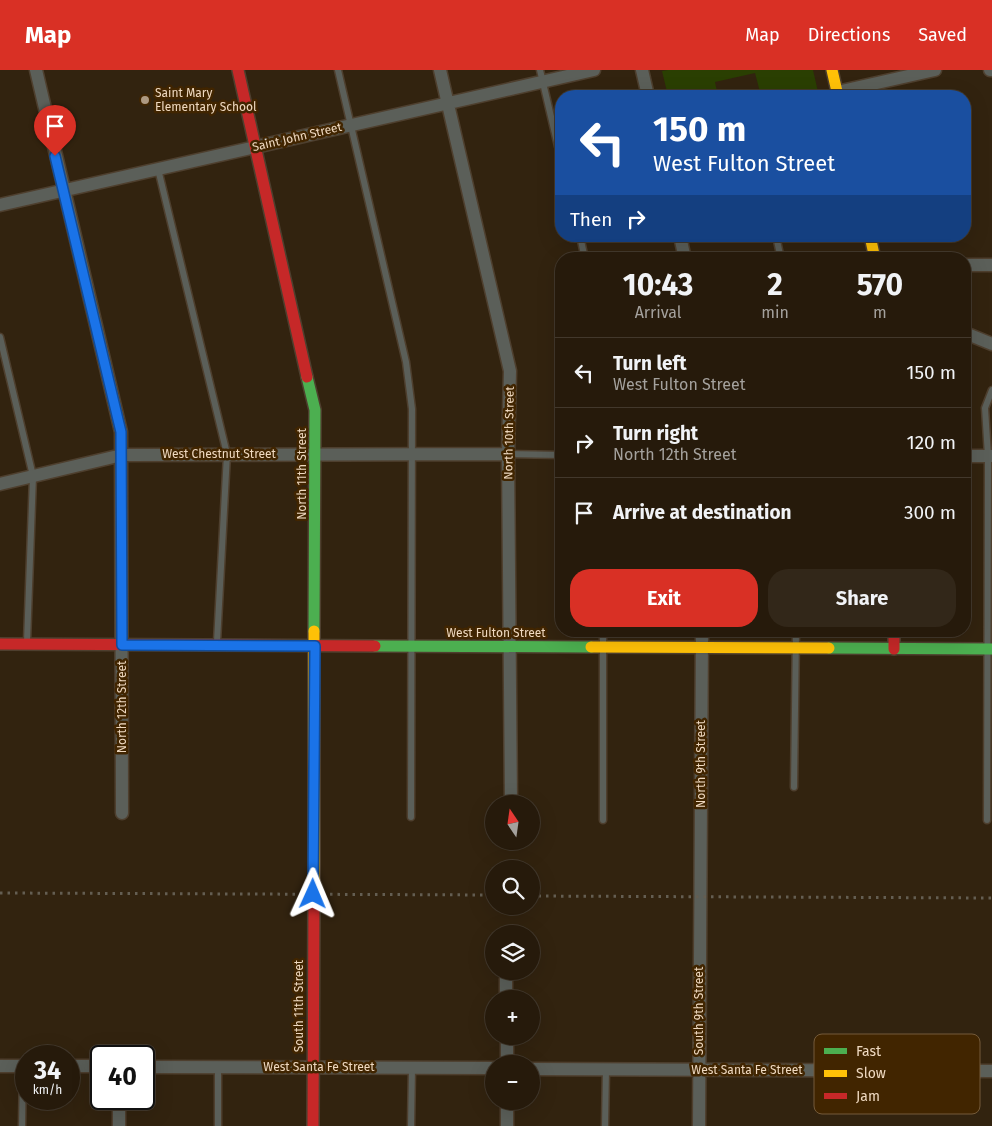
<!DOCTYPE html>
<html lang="en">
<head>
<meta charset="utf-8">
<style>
	:root { --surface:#261a0b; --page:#322719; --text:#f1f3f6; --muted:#a4a19d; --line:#42382c; --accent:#d93025 }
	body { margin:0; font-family:"Fira Sans",sans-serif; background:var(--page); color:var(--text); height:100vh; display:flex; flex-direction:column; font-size:19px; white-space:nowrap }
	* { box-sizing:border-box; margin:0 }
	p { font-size:16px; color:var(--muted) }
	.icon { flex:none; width:28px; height:28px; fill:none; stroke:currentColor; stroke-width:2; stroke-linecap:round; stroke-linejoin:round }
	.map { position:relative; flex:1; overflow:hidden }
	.side { position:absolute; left:555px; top:182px; width:416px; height:385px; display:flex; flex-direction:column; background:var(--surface); border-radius:20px; box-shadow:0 5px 20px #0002,0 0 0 1px var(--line) }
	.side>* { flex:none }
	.hud { position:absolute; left:555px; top:20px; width:416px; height:152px; border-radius:20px; box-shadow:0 5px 20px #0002,0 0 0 1px var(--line); background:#1a4fa0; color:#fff; overflow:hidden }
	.needle { width:32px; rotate:347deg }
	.buttons { position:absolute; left:485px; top:725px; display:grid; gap:10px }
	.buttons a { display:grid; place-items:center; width:55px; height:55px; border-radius:50%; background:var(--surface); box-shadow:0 5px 20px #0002,0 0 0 1px var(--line); font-size:25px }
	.speed { position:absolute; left:15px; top:975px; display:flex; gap:10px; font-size:25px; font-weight:700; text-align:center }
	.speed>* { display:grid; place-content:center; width:65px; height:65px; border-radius:50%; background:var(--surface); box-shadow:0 5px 20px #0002,0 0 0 1px var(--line); line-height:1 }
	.speed small { font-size:12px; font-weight:400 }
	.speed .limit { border:2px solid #111; border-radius:8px; background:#fff; color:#111 }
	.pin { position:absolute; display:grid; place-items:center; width:42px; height:42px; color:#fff; margin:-51px -21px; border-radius:50% 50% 50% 0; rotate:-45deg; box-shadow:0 0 5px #0007 }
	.pin .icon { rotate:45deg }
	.me { position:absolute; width:55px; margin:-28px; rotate:1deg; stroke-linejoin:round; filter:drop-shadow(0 0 4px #0008) }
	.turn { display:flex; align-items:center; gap:18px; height:105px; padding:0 15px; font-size:22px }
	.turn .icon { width:65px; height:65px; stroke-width:2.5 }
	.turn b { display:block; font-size:35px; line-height:42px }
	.then { display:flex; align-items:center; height:48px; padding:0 15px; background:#0003; gap:10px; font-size:19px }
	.eta { display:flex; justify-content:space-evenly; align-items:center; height:85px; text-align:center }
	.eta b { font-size:30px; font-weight:700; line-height:35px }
	.button { display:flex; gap:10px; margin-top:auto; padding:10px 15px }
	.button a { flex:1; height:58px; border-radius:20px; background:var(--accent); color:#fff; font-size:20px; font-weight:700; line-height:58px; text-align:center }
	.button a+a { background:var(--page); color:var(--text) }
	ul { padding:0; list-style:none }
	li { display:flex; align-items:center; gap:15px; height:70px; padding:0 15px; border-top:1px solid var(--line) }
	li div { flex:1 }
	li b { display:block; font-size:19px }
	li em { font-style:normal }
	header { display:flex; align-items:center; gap:30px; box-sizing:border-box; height:70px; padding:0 25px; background:var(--accent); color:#fff }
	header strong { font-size:24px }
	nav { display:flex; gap:28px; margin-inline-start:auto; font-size:18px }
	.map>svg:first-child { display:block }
	.green { fill:#2a3f02 }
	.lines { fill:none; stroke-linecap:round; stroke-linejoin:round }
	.lane-casing { stroke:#4e3f2e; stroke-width:9 }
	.street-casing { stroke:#4e3f2e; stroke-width:15 }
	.fast-casing { stroke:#4e3f2e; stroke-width:14 }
	.slow-casing { stroke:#4e3f2e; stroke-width:14 }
	.jam-casing { stroke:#4e3f2e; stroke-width:14 }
	.lane { stroke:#5b5f59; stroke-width:6 }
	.street { stroke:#5b5f59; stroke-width:12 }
	.fast { stroke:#4caf50; stroke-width:11 }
	.slow { stroke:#ffc107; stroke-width:11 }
	.jam { stroke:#c62828; stroke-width:11 }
	.rail { stroke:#645e52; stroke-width:3; stroke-dasharray:2.5 5; stroke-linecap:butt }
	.route-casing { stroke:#114b97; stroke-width:12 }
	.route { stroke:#1a73e8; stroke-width:9 }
	.poi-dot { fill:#ad9982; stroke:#412500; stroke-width:2 }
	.labels { text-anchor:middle; stroke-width:5; stroke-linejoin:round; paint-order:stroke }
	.poi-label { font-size:12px; fill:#efd9c0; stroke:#412500; text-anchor:start }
	.street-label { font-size:12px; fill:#efd9c0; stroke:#412500 }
	.key { fill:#412500; stroke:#755b3a; stroke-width:1 }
	.key-label { font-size:14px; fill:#efd9c0 }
</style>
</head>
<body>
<header>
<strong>Map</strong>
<nav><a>Map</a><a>Directions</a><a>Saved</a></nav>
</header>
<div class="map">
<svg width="992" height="1056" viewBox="0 0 992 1056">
	<rect width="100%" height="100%" fill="#32230f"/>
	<path class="green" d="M 668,0 L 813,0 L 819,26 L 761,26 L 755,3 L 715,12 L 718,26 L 668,26 L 662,1 Z"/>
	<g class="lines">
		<defs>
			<path id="lane" d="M 338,0 L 406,292 L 412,339 L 411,747
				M 540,0 L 561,89
				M 158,99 L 227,384 L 217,572
				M 580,166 L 585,189
				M 776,166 L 781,189
				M 0,267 L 33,406 L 27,572
				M 508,384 L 561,385
				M 794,717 L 796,561
				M 603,750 L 603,561
				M 987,750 L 988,386 L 985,338 L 992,320
				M 22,1056 L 23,996
				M 218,1056 L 218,997
				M 411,1056 L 412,998
				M 605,1056 L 606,999"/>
			<path id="street" d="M 36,0 L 121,362 L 122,743
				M 440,0 L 510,301 L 508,384 L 511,734
				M 642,0 L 648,26
				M 990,0 L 992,0
				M 837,22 L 935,0
				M 0,135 L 594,0
				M 680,166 L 685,189
				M 965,195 L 992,195
				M 965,263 L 992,274
				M 965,386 L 992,386
				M 0,414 L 122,385 L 508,384
				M 506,909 L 506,929
				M 507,966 L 507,994
				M 0,996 L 26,996
				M 69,996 L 101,996
				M 144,997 L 494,998
				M 531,999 L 992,1001
				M 119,1056 L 119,1029
				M 507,1056 L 507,1031
				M 699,1056 L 702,561"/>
			<path id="fast" d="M 307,307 L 315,340 L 314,561
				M 375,576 L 591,577
				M 829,578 L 992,579"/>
			<path id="slow" d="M 832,0 L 838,26
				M 870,166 L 875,189
				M 591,577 L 829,578
				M 314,825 L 314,561"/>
			<path id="jam" d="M 238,0 L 307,307
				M 894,561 L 894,579
				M 0,574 L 375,576
				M 313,1056 L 314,825"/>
		</defs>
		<use href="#lane" class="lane-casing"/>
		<use href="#street" class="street-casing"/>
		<use href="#fast" class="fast-casing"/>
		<use href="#slow" class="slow-casing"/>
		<use href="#jam" class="jam-casing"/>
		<use href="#lane" class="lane"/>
		<use href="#street" class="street"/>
		<use href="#fast" class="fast"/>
		<use href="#slow" class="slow"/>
		<use href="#jam" class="jam"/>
		<path class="rail" d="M 0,823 L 494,825
			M 531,826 L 992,828"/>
	</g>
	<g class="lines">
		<defs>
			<path id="route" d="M 55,86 L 121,362 L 122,575 L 315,576 L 313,824"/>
		</defs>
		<use href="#route" class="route-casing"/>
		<use href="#route" class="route"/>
	</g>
	<circle class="poi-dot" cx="145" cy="30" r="5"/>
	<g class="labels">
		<g class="poi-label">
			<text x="155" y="27">Saint Mary<tspan x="155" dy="14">Elementary School</tspan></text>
		</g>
		<g class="street-label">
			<text transform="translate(297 67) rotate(-13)" y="4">Saint John Street</text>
			<text transform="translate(509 363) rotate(-89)" y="4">North 10th Street</text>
			<text x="219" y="388">West Chestnut Street</text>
			<text transform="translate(302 404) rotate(-90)" y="4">North 11th Street</text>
			<text x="496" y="567">West Fulton Street</text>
			<text transform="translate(122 637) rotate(-90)" y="4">North 12th Street</text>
			<text transform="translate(701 694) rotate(-90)" y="4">North 9th Street</text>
			<text transform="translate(299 936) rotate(-90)" y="4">South 11th Street</text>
			<text transform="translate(699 941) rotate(-90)" y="4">South 9th Street</text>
			<text x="319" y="1001">West Santa Fe Street</text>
			<text x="747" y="1004">West Santa Fe Street</text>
		</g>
	</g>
	<rect x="814" y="964" width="166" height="80" rx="8" class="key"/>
	<rect x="824" y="978" width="23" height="6" fill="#4caf50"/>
	<rect x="824" y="1000" width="23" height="7" fill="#ffc107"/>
	<rect x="824" y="1023" width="23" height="6" fill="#c62828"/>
	<g class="key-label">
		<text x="856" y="986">Fast</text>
		<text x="856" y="1008">Slow</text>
		<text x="856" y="1031">Jam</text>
	</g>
</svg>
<div class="buttons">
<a><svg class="needle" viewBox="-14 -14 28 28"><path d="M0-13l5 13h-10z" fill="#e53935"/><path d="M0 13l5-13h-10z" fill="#a4a19d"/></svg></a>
<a><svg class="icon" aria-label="search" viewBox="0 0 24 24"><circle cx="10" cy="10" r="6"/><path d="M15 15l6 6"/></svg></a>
<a><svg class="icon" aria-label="layers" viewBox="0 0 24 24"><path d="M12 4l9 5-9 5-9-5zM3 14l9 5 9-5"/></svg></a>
<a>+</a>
<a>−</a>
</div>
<div class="speed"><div>34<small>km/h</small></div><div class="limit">40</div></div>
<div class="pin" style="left:55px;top:86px;background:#d93025"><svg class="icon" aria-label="arrive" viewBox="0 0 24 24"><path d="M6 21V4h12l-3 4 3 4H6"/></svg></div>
<svg class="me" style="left:313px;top:824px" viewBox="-20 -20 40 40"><path d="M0-17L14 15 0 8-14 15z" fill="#1a73e8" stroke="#fff" stroke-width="4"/></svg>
<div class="hud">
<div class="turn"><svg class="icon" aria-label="left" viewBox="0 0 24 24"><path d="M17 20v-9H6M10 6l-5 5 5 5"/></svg><div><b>150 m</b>West Fulton Street</div></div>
<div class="then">Then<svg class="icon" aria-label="right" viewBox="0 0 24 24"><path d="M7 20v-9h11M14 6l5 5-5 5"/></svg></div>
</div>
<section class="side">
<div class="eta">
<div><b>10:43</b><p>Arrival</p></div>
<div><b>2</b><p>min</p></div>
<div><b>570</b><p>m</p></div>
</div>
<ul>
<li><svg class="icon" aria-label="left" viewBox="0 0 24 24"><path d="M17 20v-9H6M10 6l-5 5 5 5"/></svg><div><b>Turn left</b><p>West Fulton Street</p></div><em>150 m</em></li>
<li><svg class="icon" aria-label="right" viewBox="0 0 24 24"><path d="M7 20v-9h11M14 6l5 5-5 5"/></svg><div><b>Turn right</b><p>North 12th Street</p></div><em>120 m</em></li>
<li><svg class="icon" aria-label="arrive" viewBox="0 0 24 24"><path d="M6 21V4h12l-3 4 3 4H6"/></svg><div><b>Arrive at destination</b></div><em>300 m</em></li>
</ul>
<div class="button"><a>Exit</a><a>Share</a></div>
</section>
</div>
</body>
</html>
